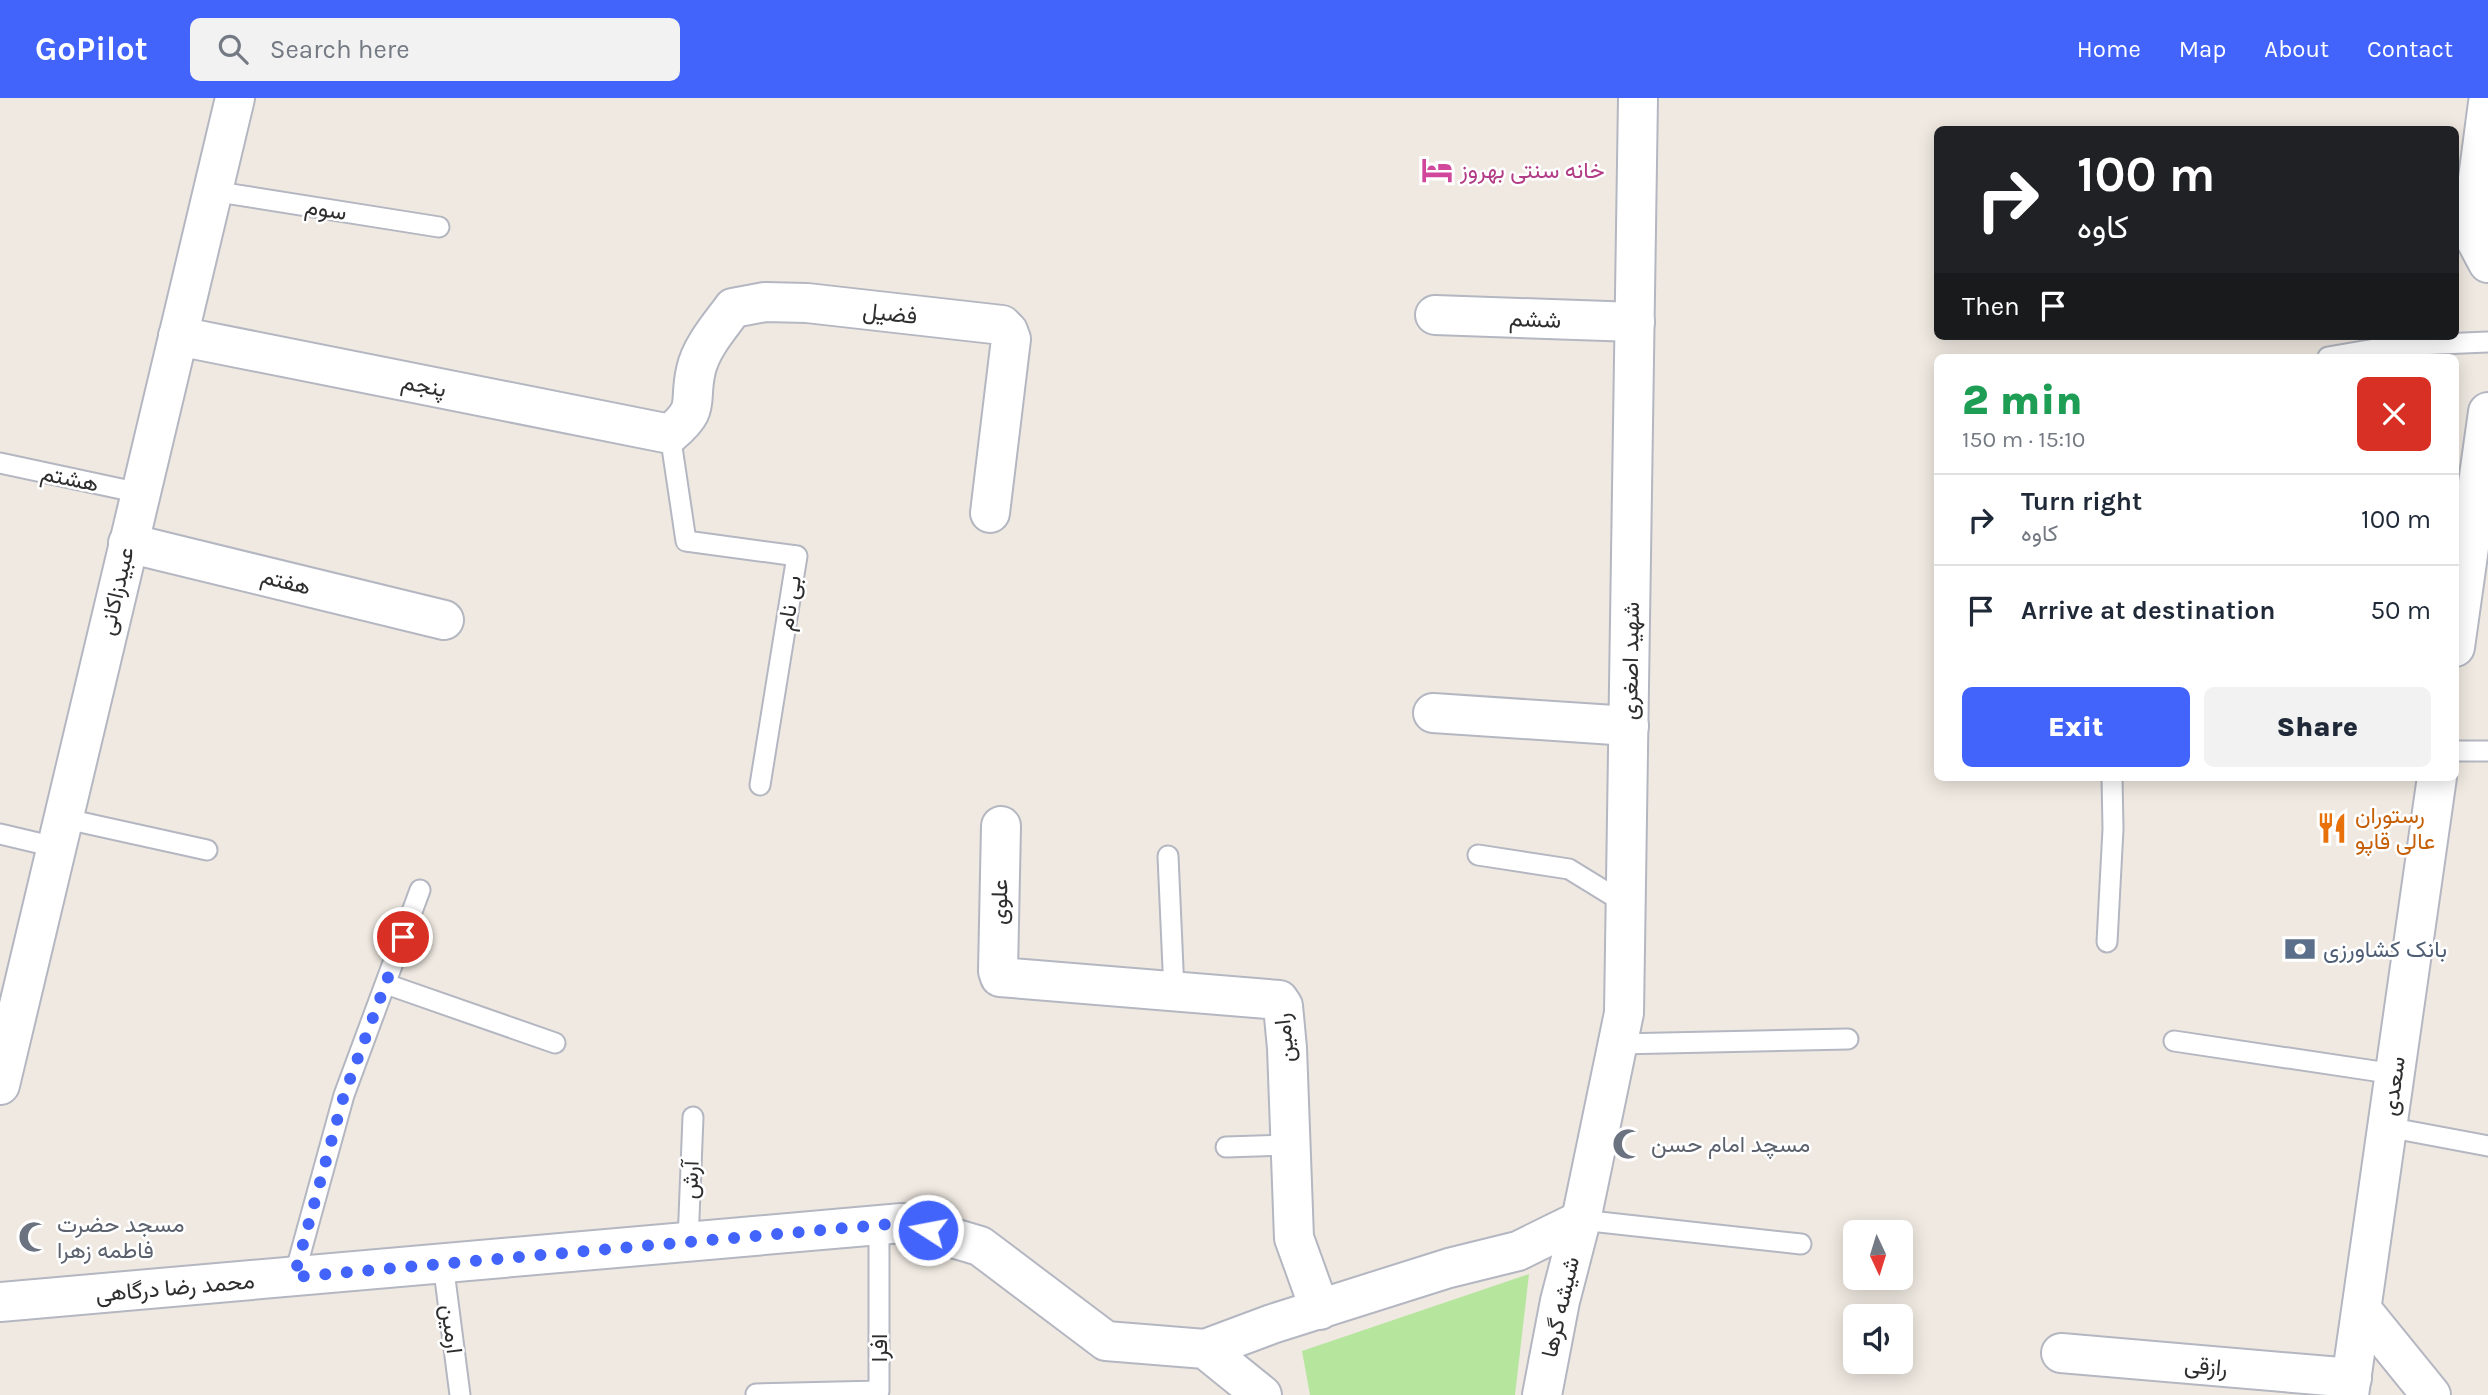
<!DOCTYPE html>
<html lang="en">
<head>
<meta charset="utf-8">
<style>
	:root { --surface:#fff; --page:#f2f2f3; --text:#1f2937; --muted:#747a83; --line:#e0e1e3; --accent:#4264fb }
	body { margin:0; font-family:Karla,Vazirmatn,sans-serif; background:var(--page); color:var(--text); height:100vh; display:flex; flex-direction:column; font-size:26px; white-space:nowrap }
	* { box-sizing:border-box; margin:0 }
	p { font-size:23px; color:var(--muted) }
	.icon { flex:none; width:38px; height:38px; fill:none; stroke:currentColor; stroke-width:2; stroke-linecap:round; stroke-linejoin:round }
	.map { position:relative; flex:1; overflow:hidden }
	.drawer { position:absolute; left:1934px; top:256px; width:525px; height:427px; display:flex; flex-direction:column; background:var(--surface); border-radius:10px; box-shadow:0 4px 18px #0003 }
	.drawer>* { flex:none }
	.hud { position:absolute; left:1934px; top:28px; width:525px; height:214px; border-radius:10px; box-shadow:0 4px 18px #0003; background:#202124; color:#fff; overflow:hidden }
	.needle { width:46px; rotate:176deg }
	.buttons { position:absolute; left:1843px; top:1122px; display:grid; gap:14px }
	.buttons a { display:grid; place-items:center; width:70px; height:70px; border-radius:10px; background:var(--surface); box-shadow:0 4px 18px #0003; font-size:35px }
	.pin { position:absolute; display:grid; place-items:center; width:60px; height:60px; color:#fff; margin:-30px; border:4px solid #fff; border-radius:50%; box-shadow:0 2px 7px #0007 }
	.me { position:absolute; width:77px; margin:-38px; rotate:281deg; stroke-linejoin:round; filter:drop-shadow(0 0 5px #0008) }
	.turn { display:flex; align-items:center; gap:24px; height:147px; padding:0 28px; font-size:32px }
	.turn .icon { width:91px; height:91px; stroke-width:2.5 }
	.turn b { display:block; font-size:49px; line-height:60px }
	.then { display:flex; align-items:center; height:66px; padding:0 28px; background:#0003; gap:14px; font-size:26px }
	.round { display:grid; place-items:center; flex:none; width:74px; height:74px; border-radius:10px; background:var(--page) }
	.headline { display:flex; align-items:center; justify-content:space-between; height:119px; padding:0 28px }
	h1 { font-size:42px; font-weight:800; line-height:52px; color:#1e9e55 }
	.primary-button { display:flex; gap:14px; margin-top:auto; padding:14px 28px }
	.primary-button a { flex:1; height:80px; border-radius:10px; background:var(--accent); color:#fff; font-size:28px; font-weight:800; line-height:80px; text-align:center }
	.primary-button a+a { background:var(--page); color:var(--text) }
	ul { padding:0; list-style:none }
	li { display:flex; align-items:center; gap:21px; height:91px; padding:0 28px; border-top:2px solid var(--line) }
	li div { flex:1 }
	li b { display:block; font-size:26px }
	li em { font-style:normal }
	header { display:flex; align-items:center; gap:42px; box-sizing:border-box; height:98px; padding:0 35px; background:var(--accent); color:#fff }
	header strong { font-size:33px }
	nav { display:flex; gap:38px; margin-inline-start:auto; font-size:24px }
	.search { width:490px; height:63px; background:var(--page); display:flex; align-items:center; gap:18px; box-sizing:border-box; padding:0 24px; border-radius:10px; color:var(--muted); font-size:26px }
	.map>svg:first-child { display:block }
	.green { fill:#b6e59e }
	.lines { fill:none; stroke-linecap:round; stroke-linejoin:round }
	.lane-casing { stroke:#b4b7c1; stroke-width:23 }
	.street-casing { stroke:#b4b7c1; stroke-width:42 }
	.secondary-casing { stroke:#b4b7c1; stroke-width:42 }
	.lane { stroke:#fff; stroke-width:19 }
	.street { stroke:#fff; stroke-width:38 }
	.secondary { stroke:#fff; stroke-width:38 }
	.route { stroke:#4264fb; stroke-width:12; stroke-dasharray:0 21.6 }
	.labels { text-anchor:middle; stroke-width:5; stroke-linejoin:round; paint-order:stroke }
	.hotel-label { font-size:23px; fill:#b23c85; stroke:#fff; text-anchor:start }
	.street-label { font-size:23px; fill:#2e2e2e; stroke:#fff }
	.food-label { font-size:23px; fill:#c56008; stroke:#fff; text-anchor:start }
	.service-label { font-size:23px; fill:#4e5e75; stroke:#fff; text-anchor:start }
	.worship-label { font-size:23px; fill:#5b616d; stroke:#fff; text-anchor:start }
</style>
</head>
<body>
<header>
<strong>GoPilot</strong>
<div class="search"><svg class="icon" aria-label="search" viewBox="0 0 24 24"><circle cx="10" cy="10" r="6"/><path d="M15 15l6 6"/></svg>Search here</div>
<nav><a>Home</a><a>Map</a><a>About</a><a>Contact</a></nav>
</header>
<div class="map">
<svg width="2488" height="1297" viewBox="0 0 2488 1297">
	<rect width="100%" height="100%" fill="#efe9e1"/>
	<path class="green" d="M 1529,1176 L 1515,1297 L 1310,1297 L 1302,1253 Z"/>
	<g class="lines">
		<defs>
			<path id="lane" d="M 212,93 L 439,129
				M 2328,259 L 2392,248 L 2488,244
				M 670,336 L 686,443 L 797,458 L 760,687
				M 0,365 L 140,395
				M 2455,653 L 2488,653
				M 62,720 L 207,752
				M 0,736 L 55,749
				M 1478,757 L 1569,771 L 1626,806
				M 1168,758 L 1174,893
				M 2107,844 L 2113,731 L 2112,679
				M 386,886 L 555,945
				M 2174,943 L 2395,976
				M 1618,946 L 1848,941
				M 2387,1029 L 2488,1048
				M 1226,1049 L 1289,1047
				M 1581,1122 L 1801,1146
				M 688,1144 L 693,1019
				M 443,1165 L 460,1297
				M 294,1179 L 344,997 L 420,792
				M 756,1296 L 879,1293 L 879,1127"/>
			<path id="street" d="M 1435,217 L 1635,224
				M 178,238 L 670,336 C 702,309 688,306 696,272 C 701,249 720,228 733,210 L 765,204 L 807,205 L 1002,227 L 1008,233 L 1011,241 L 990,415
				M 128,445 L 444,522
				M 1433,615 L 1629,628
				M 1001,728 L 998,873 L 1000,879 L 1279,902 L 1283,908 L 1287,950 L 1294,1140 L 1320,1212
				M 0,1204 L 902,1125 L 980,1148 L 1106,1243 L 1205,1251 L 1262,1297
				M 1205,1251 L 1272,1226 L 1449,1170 L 1518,1153 L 1581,1122
				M 2061,1255 L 2352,1280
				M 1542,1297 L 1560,1203 L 1581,1122"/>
			<path id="secondary" d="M 2488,5 L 2471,133 L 2488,165
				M 2455,549 L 2488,314
				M 0,987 L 235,0
				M 1581,1122 L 1624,915 L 1638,0
				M 2362,1212 L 2431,1297
				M 2349,1297 L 2437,679"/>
		</defs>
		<use href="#lane" class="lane-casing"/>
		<use href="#street" class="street-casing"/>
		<use href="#secondary" class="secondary-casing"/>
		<use href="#lane" class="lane"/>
		<use href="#street" class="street"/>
		<use href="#secondary" class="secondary"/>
	</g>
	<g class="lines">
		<path class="route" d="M 403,839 L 344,997 L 294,1179 L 902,1125 L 928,1132"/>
	</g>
	<defs>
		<symbol id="hotel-bare" viewBox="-9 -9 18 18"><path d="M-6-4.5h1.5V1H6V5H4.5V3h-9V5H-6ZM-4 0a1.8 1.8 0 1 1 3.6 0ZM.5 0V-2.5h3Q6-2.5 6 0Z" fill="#d1479c" stroke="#fff" stroke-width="2.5" paint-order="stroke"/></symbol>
		<symbol id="restaurant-bare" viewBox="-9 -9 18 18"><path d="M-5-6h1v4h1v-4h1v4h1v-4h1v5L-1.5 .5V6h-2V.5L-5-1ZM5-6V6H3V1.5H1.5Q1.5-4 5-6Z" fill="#e8710a" stroke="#fff" stroke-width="2.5" paint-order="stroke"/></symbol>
		<symbol id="bank-bare" viewBox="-9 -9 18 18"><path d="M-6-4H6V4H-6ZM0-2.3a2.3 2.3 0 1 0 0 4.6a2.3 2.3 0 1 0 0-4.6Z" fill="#5c6f8a" stroke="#fff" stroke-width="2.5" paint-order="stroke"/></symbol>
		<symbol id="mosque-bare" viewBox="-9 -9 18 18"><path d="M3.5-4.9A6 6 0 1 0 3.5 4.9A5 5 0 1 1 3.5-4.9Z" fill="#6b7280" stroke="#fff" stroke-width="2.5" paint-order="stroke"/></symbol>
	</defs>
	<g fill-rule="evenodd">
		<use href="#hotel-bare" x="1415" y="50" width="44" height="44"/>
		<use href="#restaurant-bare" x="2310" y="708" width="44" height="44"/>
		<use href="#bank-bare" x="2278" y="829" width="44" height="44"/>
		<use href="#mosque-bare" x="1606" y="1024" width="44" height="44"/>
		<use href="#mosque-bare" x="12" y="1117" width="44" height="44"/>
	</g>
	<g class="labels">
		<g class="hotel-label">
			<text x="1460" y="80">خانه سنتی بهروز</text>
		</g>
		<g class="street-label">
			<text transform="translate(326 111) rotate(9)" y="8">سوم</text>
			<text transform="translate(890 215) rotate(6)" y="8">فضیل</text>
			<text transform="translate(1535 221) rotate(2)" y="8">ششم</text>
			<text transform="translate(424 287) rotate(11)" y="8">پنجم</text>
			<text transform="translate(70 380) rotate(12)" y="8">هشتم</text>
			<text transform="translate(286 483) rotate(14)" y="8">هفتم</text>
			<text transform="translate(116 493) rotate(-77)" y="8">عبیدزاکانی</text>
			<text transform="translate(789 505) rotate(-81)" y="8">بی نام</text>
			<text transform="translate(1630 563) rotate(-89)" y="8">شهید اصغری</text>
			<text transform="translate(999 804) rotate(-89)" y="8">علوی</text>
			<text transform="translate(1284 940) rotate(-96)" y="8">رامین</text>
			<text transform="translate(2393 988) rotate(-82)" y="8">سعدی</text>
			<text transform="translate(690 1082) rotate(-88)" y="8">آرش</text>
			<text transform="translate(175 1189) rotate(-5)" y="8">محمد رضا درگاهی</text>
			<text transform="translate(1560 1209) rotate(-77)" y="8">شیشه گرها</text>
			<text transform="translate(452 1231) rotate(83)" y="8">ارمین</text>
			<text transform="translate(879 1250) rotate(-90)" y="8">افرا</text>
			<text transform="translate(2206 1268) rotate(5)" y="8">رازقی</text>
		</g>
		<g class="food-label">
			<text x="2355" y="725">رستوران<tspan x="2355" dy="26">عالی قاپو</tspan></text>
		</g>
		<g class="service-label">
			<text x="2323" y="859">بانک کشاورزی</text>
		</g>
		<g class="worship-label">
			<text x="1651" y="1054">مسچد امام حسن</text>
			<text x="57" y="1134">مسجد حضرت<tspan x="57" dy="26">فاطمه زهرا</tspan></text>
		</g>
	</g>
</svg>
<div class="buttons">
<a><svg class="needle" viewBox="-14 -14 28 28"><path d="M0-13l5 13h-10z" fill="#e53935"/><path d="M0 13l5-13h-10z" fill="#747a83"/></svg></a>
<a><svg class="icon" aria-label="sound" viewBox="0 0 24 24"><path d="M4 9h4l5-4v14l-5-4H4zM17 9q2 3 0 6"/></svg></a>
</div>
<div class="pin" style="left:403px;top:839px;background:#d93025"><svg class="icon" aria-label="arrive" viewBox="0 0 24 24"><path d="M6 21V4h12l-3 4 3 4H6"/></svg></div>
<svg class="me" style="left:928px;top:1132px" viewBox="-20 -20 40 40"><circle r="17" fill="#4264fb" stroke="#fff" stroke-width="3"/><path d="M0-11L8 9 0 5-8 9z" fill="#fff"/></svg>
<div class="hud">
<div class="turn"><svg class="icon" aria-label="right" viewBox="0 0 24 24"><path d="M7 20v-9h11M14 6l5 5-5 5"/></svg><div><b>100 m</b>کاوه</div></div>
<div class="then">Then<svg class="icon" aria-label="arrive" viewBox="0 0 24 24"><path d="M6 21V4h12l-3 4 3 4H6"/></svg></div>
</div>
<section class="drawer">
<div class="headline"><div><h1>2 min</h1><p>150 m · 15:10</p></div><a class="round" style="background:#d93025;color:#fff"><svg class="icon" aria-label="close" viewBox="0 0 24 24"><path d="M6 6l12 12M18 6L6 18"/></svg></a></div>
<ul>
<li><svg class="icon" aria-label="right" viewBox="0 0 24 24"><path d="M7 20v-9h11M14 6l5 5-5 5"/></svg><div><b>Turn right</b><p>کاوه</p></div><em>100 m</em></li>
<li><svg class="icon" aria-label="arrive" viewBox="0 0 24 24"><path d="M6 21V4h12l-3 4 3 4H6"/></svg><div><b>Arrive at destination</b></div><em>50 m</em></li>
</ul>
<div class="primary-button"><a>Exit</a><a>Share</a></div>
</section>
</div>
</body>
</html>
